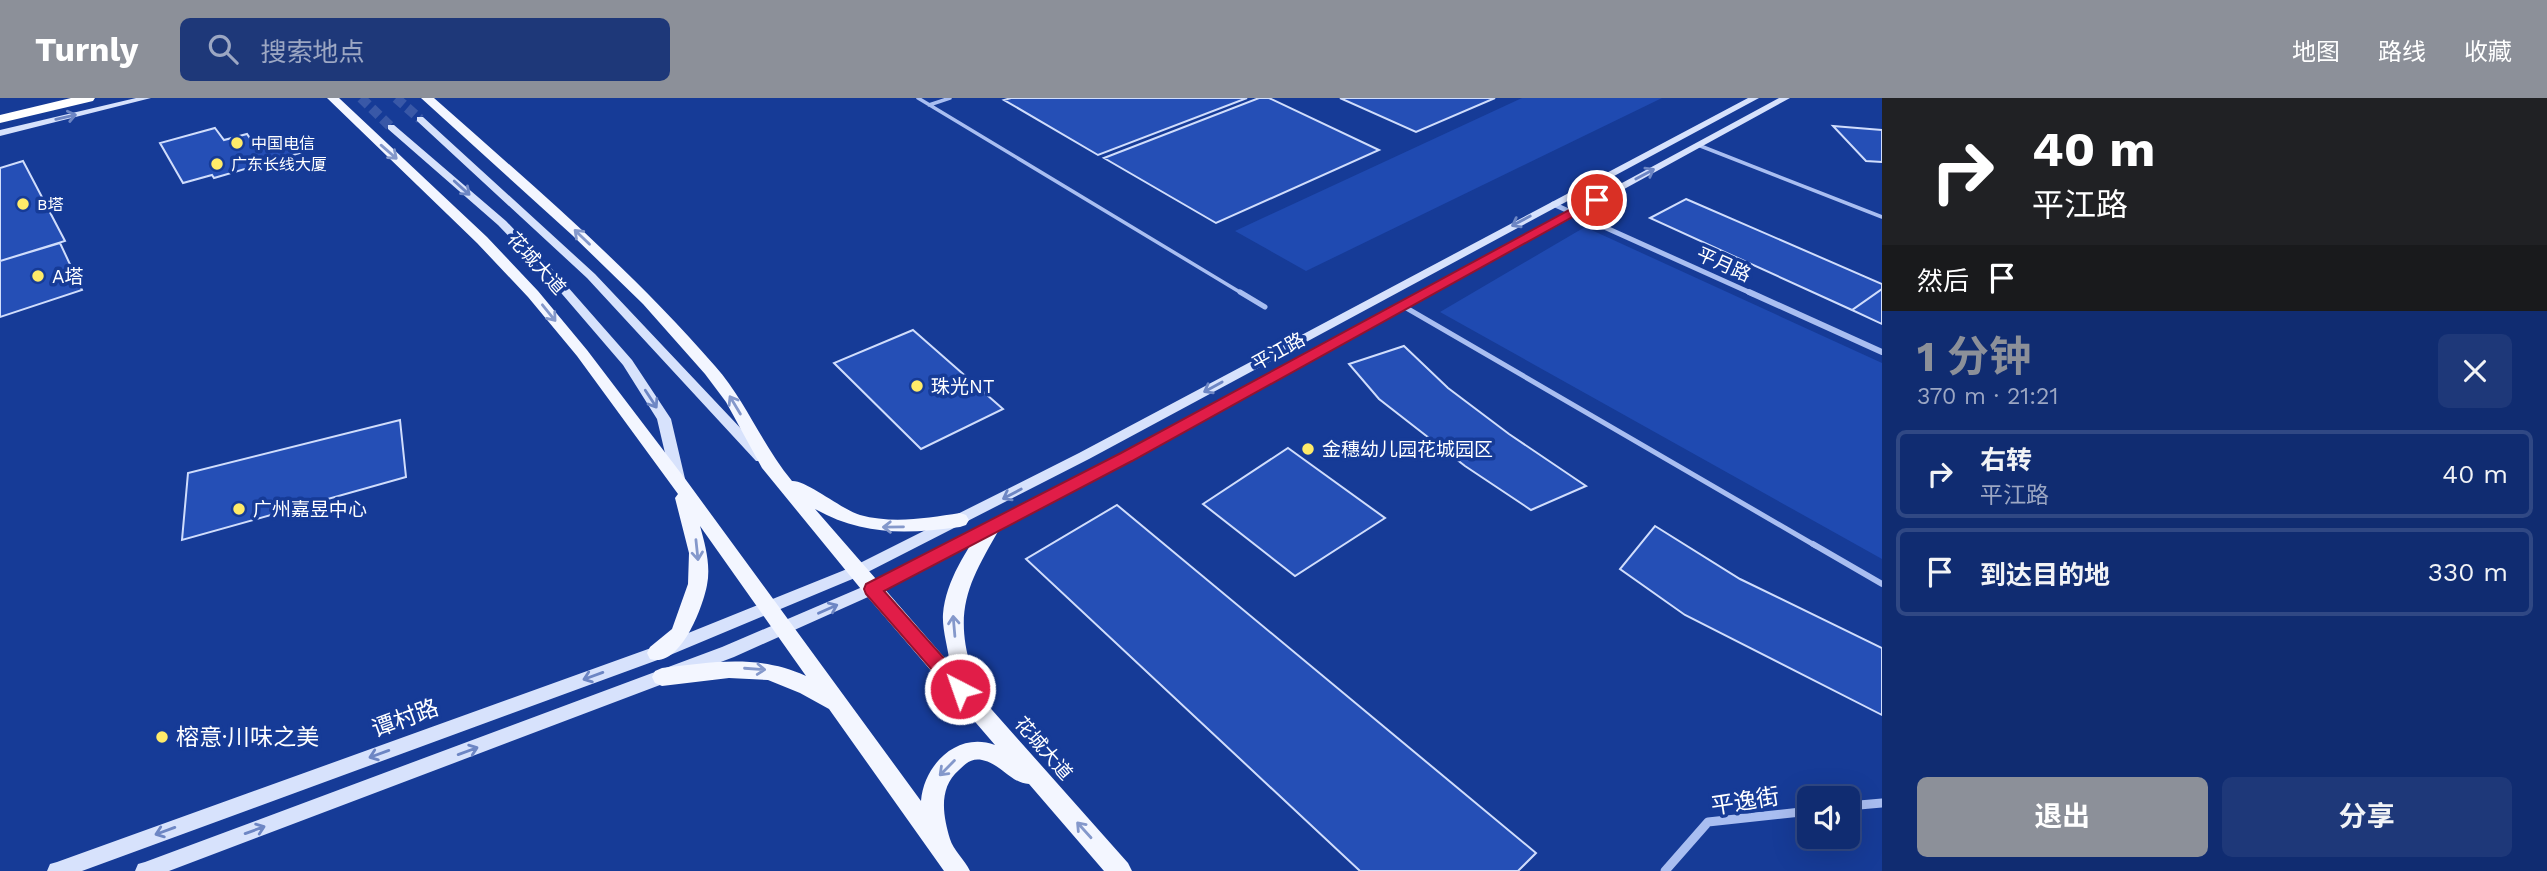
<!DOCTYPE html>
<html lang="zh">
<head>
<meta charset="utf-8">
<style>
	:root { --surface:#102c71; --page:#1e3879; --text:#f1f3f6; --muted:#9ca7c3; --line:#304884; --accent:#8c9099 }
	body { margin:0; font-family:"Work Sans","Noto Sans SC",sans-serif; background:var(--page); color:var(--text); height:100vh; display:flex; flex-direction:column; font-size:26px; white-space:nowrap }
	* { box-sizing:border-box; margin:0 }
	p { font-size:23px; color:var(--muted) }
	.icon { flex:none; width:38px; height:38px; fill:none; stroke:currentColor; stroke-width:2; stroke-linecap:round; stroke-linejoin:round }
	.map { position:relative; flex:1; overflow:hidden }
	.panel { display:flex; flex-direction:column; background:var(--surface); width:665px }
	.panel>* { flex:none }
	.top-card { background:#202124; color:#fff; overflow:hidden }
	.controls { position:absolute; left:1797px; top:688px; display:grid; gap:14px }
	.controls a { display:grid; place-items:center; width:63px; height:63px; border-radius:10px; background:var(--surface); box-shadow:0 7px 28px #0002,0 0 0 2px var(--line); font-size:35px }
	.pin { position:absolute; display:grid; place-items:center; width:60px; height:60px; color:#fff; margin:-30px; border:4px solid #fff; border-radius:50%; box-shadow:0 2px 7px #0007 }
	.me { position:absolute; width:77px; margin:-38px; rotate:319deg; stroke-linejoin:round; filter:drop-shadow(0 0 5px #0008) }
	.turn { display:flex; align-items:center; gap:24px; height:147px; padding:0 35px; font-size:32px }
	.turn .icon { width:91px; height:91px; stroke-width:2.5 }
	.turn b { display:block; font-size:49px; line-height:60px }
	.then { display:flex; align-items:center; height:66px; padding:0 35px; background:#0003; gap:14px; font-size:26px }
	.round { display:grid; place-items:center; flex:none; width:74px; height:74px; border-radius:10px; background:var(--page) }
	.head { display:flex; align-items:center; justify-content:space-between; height:119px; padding:0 35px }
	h1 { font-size:42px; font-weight:700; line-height:52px; color:var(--accent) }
	.button { display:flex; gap:14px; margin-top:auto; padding:14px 35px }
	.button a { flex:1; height:80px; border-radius:10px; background:var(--accent); color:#fff; font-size:28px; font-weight:700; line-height:80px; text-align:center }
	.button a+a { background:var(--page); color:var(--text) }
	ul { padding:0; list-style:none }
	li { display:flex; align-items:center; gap:21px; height:88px; margin:0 14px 10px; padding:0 21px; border:4px solid var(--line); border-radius:10px }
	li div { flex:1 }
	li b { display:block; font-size:26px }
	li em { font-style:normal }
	header { display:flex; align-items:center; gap:42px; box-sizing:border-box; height:98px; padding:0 35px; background:var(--accent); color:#fff }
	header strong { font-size:33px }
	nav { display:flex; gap:38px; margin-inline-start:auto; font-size:24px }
	.search { width:490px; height:63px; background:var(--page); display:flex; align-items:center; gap:18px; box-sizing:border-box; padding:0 24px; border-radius:10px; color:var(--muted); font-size:26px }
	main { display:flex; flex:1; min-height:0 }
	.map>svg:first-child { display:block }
	.green { fill:#1f4ab1 }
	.building { fill:#254fb6; stroke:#d0ddfc; stroke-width:2 }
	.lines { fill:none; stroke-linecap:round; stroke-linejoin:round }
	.secondary-tunnel { stroke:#3958a7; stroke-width:10; stroke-dasharray:10 5; stroke-linecap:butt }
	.lane-far2 { stroke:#a9bef1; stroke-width:3.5 }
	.lane-far1 { stroke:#a9bef1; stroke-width:5 }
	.lane { stroke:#a9bef1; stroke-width:6 }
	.street-far2 { stroke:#a9bef1; stroke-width:5 }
	.street-far1 { stroke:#a9bef1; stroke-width:6 }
	.street { stroke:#a9bef1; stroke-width:9 }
	.secondary { fill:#d7e2fc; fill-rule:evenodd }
	.primary { fill:#f3f6ff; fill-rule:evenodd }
	.highway { fill:#fff; fill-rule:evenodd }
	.oneway { stroke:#6d86c4 }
	.oneway2 { stroke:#8498cb }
	.route { fill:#e11d48; stroke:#92132f; stroke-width:2 }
	.poi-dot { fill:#ffeb69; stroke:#163b97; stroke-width:2.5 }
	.labels { text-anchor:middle; stroke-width:7; stroke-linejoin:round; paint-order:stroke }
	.far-poi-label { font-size:16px; fill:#fff; stroke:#163b97; text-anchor:start }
	.street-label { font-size:19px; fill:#fff; stroke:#163b97 }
	.poi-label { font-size:19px; fill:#fff; stroke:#163b97; text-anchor:start }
	.near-street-label { font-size:23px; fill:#fff; stroke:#163b97 }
	.near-poi-label { font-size:23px; fill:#fff; stroke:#163b97; text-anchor:start }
</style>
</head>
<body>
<header>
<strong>Turnly</strong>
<div class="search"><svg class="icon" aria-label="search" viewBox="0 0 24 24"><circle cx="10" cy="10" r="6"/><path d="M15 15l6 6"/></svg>搜索地点</div>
<nav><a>地图</a><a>路线</a><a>收藏</a></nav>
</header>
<main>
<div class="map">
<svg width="1882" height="773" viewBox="0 0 1882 773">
	<rect width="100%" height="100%" fill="#163b97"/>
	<path class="green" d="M 1522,0 L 1662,0 L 1306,173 L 1235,133 Z
		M 1585,129 L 1882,265 L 1882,461 L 1440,214 Z"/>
	<path class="building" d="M 1011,0 L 1247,0 L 1098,57 L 1004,2 Z
		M 1259,0 L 1269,0 L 1379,52 L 1216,125 L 1104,60 Z
		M 1340,0 L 1495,0 L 1416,34 Z
		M 1833,28 L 1882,32 L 1882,64 L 1866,63 Z
		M 215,30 L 224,42 L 247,36 L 256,49 L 289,40 L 300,55 L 214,80 L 212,77 L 183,85 L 160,45 Z
		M 23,63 L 65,143 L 0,163 L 0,70 Z
		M 1686,101 L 1882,186 L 1882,191 L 1852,212 L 1650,120 Z
		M 60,145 L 82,192 L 0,219 L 0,163 Z
		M 1882,191 L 1882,226 L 1852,212 Z
		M 913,232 L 1003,311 L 921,351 L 834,265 Z
		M 1404,248 L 1448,290 L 1509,336 L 1586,388 L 1531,412 L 1465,368 L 1379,301 L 1349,266 Z
		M 400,322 L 406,379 L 182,442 L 188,375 Z
		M 1288,350 L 1385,420 L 1295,478 L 1203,406 Z
		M 1117,407 L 1536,755 L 1518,773 L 1360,773 L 1026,461 Z
		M 1655,428 L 1740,481 L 1882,550 L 1882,617 L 1685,517 L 1620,471 Z"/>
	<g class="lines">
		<path class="secondary-tunnel" d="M 361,0 L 391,29
			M 396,0 L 420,21"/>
		<path class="lane-far2" d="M 918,0 L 1243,196
			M 929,7 L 950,0
			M 1698,47 L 1882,119"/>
		<path class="lane-far1" d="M 1240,194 L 1265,209
			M 1403,208 L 1816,448"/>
		<path class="lane" d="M 1813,446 L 1882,486"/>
		<path class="street-far2" d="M 1553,106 L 1753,196"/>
		<path class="street-far1" d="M 1749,194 L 1882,254"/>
		<path class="street" d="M 1848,708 L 1882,705
			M 1665,773 L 1708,724 L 1810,713"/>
		<path class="secondary" d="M 136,0 L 151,0 L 0,38 L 0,32 Z
			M 1748,0 L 1759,0 L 1089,361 L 862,477 L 663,560 L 82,773 L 47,773 L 50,766 L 57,764 L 651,550 L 852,469 L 1079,355 Z
			M 1779,0 L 1790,0 L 1131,362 L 877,495 L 734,559 L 169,773 L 135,773 L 138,766 L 145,764 L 722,549 L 867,487 L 1121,356 Z
			M 417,19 L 423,19 L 595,176 L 766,357 L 768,360 L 766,363 L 756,363 L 587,180 L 417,23 Z
			M 388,27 L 394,27 L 506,123 L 552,171 L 632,262 L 671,321 L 686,385 L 684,388 L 674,388 L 672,385 L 657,321 L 623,267 L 544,175 L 498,127 L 388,31 Z"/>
		<path class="primary" d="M 327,0 L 339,0 L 487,139 L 538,193 L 587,252 L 686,382 L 921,703 C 924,666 958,633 995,647 L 865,496 L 762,370 L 726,304 L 705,276 L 643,206 L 572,137 L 421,0 L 434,0 C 531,86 630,170 715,268 C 746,303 762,347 792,383 C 806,382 841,411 860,417 C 893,426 928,420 960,415 L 966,417 L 969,422 L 966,427 L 960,429 C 907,436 863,438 815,411 L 950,566 C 948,550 942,531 943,516 C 946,482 967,452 985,425 L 997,425 L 1000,430 C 971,481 953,509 971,570 C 974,580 985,587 990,597 L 985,604 L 1128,765 L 1132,773 L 1104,773 L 1029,686 C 1012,686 1000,665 982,662 C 972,660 966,665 959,672 C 938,690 943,718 950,741 C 953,752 965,762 970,773 L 944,773 L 829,611 L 800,595 L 768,582 L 729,580 L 662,588 L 655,585 L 652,579 L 655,573 L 662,570 C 712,564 759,556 806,578 L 700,428 C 705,446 711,467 707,487 C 703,509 680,571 650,561 L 647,555 L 650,549 L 672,531 L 688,486 L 689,455 L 675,400 L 678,396 L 577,258 L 528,199 L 477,145 Z"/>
		<path class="highway" d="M 71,0 L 95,0 L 93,3 L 0,25 L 0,17 Z"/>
	</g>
	<defs><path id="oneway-shaft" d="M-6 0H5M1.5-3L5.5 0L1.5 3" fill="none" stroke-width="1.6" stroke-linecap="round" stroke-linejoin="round" transform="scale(1.75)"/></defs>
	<g class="oneway">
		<use href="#oneway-shaft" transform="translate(66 19) rotate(-13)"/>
		<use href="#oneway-shaft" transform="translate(1645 76) rotate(-28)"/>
		<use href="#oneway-shaft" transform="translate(462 90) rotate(42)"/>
		<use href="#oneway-shaft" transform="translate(1521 123) rotate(152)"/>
		<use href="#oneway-shaft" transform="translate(1213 289) rotate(151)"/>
		<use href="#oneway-shaft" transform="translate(651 301) rotate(57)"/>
		<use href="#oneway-shaft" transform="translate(1012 396) rotate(152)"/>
		<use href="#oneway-shaft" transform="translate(828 511) rotate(-24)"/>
		<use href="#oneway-shaft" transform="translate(593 578) rotate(160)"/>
		<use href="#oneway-shaft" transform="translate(468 653) rotate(-20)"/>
		<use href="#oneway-shaft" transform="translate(379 656) rotate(160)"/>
		<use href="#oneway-shaft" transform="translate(255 732) rotate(-20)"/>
		<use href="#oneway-shaft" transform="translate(165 733) rotate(160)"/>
	</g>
	<g class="oneway2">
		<use href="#oneway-shaft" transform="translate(389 54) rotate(41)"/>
		<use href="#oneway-shaft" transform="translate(582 139) rotate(-136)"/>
		<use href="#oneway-shaft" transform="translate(549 215) rotate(51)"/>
		<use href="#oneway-shaft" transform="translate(735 307) rotate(-121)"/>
		<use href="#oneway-shaft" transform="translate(893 429) rotate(179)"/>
		<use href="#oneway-shaft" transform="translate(697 452) rotate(84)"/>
		<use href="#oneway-shaft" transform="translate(954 528) rotate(-95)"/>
		<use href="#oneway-shaft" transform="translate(755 571) rotate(4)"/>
		<use href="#oneway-shaft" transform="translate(947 670) rotate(135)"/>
		<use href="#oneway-shaft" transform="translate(1084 732) rotate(-132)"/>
	</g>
	<path class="route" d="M 1593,99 L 1603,102 L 1132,363 L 884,493 L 966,585 L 969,591 L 966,596 L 960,599 L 953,596 L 866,496 L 864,491 L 866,486 L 1121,355 Z"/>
	<g class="poi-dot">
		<circle cx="237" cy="45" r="7"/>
		<circle cx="217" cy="66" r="7"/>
		<circle cx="23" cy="106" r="7"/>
		<circle cx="38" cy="178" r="7"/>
		<circle cx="917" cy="288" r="7"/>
		<circle cx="1308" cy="351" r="7"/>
		<circle cx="239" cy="411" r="7"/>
		<circle cx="162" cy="639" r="7"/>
	</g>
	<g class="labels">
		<g class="far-poi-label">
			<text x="251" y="51">中国电信</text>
			<text x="231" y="72">广东长线大厦</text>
			<text x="37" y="112">B塔</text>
		</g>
		<g class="street-label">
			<text transform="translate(537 165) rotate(48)" y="7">花城大道</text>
			<text transform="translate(1724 166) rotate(24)" y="7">平月路</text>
			<text transform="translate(1278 253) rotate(-29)" y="7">平江路</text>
			<text transform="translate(1044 650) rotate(49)" y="7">花城大道</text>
		</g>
		<g class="poi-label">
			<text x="52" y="185">A塔</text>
			<text x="931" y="295">珠光NT</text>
			<text x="1322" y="358">金穗幼儿园花城园区</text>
			<text x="253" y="418">广州嘉昱中心</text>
		</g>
		<g class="near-street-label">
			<text transform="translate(405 620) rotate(-20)" y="8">谭村路</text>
			<text transform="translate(1745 703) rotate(-9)" y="8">平逸街</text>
		</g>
		<g class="near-poi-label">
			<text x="176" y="647">榕意·川味之美</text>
		</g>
	</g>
</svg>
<div class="controls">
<a><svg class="icon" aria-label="sound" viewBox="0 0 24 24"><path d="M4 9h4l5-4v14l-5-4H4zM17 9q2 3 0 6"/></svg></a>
</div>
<div class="pin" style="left:1597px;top:102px;background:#d93025"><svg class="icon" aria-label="arrive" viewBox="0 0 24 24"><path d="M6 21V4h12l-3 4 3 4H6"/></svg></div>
<svg class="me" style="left:960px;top:591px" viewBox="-20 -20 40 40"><circle r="17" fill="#e11d48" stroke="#fff" stroke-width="3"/><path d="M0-11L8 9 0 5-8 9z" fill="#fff"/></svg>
</div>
<section class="panel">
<div class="top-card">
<div class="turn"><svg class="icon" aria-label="right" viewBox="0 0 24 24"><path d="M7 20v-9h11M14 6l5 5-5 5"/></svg><div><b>40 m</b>平江路</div></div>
<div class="then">然后<svg class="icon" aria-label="arrive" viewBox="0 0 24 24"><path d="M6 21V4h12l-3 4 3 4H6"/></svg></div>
</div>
<div class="head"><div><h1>1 分钟</h1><p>370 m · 21:21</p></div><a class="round"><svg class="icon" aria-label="close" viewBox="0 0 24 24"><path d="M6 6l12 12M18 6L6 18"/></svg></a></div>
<ul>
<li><svg class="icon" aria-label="right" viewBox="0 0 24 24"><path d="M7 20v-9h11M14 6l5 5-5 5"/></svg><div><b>右转</b><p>平江路</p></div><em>40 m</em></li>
<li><svg class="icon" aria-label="arrive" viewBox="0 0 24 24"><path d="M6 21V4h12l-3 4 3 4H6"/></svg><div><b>到达目的地</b></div><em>330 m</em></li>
</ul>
<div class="button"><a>退出</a><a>分享</a></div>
</section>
</main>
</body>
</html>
